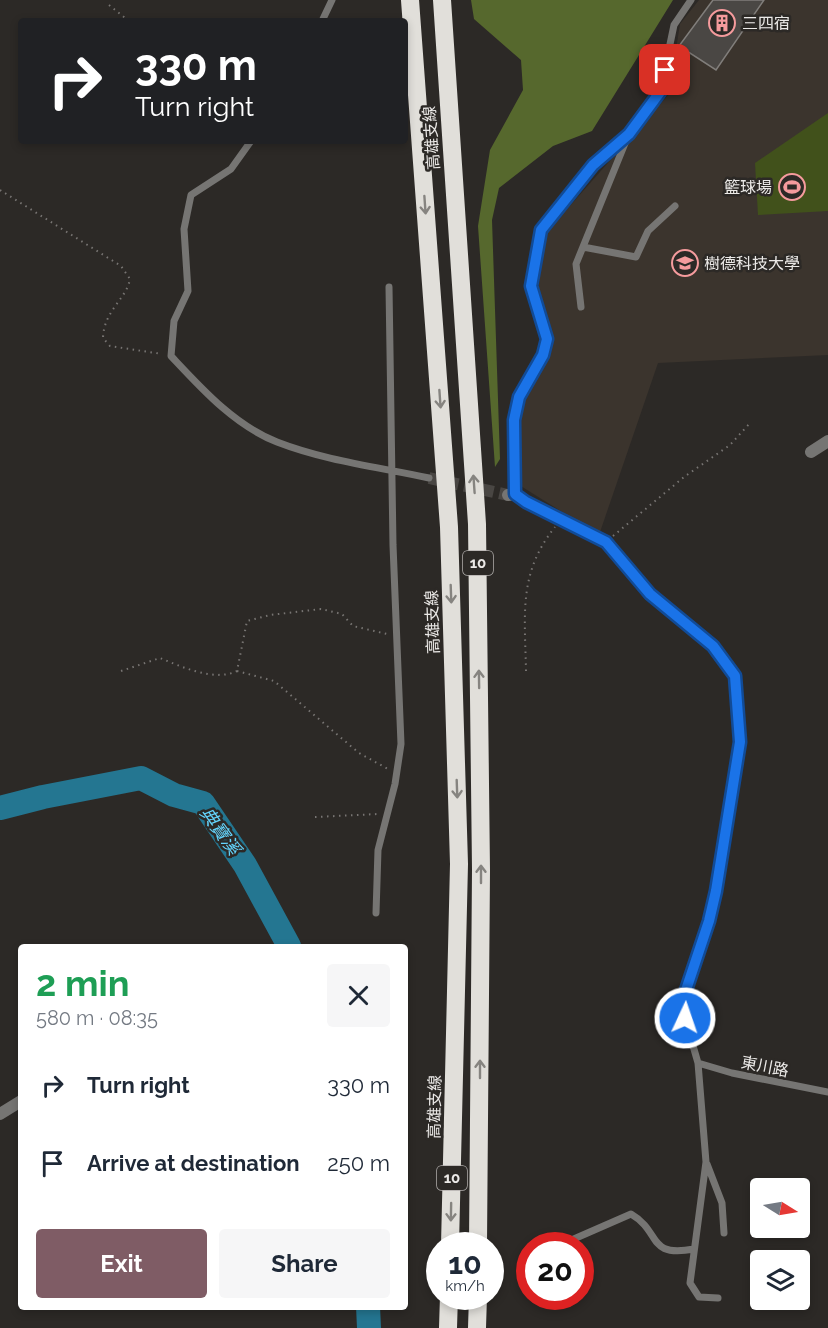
<!DOCTYPE html>
<html lang="en">
<head>
<meta charset="utf-8">
<style>
	:root { --surface:#fff; --page:#f6f6f7; --text:#1f2937; --muted:#747a83; --accent:#7f5c65 }
	body { margin:0; font-family:Raleway,"Noto Sans TC",sans-serif; background:var(--page); color:var(--text); height:100vh; display:flex; flex-direction:column; font-size:22px; white-space:nowrap }
	* { box-sizing:border-box; margin:0 }
	p { font-size:20px; color:var(--muted) }
	.icon { flex:none; width:33px; height:33px; fill:none; stroke:currentColor; stroke-width:2; stroke-linecap:round; stroke-linejoin:round }
	.map { position:relative; flex:1; overflow:hidden }
	.side { position:absolute; left:18px; top:944px; width:390px; height:366px; display:flex; flex-direction:column; background:var(--surface); border-radius:6px; box-shadow:0 3px 9px #0003 }
	.side>* { flex:none }
	.guide { position:absolute; left:18px; top:18px; width:390px; height:126px; border-radius:6px; box-shadow:0 3px 9px #0003; background:#202124; color:#fff; overflow:hidden }
	.needle { width:39px; rotate:101deg }
	.fabs { position:absolute; left:750px; top:1178px; display:grid; gap:12px }
	.fabs a { display:grid; place-items:center; width:60px; height:60px; border-radius:6px; background:var(--surface); box-shadow:0 3px 9px #0003; font-size:30px }
	.speed { position:absolute; left:426px; top:1232px; display:flex; gap:12px; font-size:30px; font-weight:700; text-align:center }
	.speed>* { display:grid; place-content:center; width:78px; height:78px; border-radius:50%; background:var(--surface); box-shadow:0 3px 9px #0003; line-height:1 }
	.speed small { font-size:15px; font-weight:400 }
	.speed .limit { border:9px solid #d22; background:#fff; color:#111 }
	.pin { position:absolute; display:grid; place-items:center; width:51px; height:51px; color:#fff; margin:-26px; border-radius:12px; box-shadow:0 3px 9px #0006 }
	.me { position:absolute; width:66px; margin:-33px; rotate:3deg; stroke-linejoin:round; filter:drop-shadow(0 0 4px #0008) }
	.turn { display:flex; align-items:center; gap:21px; height:126px; padding:0 18px; font-size:27px }
	.turn .icon { width:78px; height:78px; stroke-width:2.5 }
	.turn b { display:block; font-size:42px; line-height:51px }
	.round { display:grid; place-items:center; flex:none; width:63px; height:63px; border-radius:6px; background:var(--page) }
	.summary { display:flex; align-items:center; justify-content:space-between; height:102px; padding:0 18px }
	h1 { font-size:36px; font-weight:700; line-height:45px; color:#1e9e55 }
	.button { display:flex; gap:12px; margin-top:auto; padding:12px 18px }
	.button a { flex:1; height:69px; border-radius:6px; background:var(--accent); color:#fff; font-size:24px; font-weight:700; line-height:69px; text-align:center }
	.button a+a { background:var(--page); color:var(--text) }
	ul { padding:0; list-style:none }
	li { display:flex; align-items:center; gap:18px; height:78px; padding:0 18px }
	li div { flex:1 }
	li b { display:block; font-size:22px }
	li em { font-style:normal }
	.map>svg:first-child { display:block }
	.built { fill:#3b342d }
	.green { fill:#41511b }
	.forest { fill:#56682d }
	.lines { fill:none; stroke-linecap:round; stroke-linejoin:round }
	.river { stroke:#247691; stroke-width:24 }
	.building { fill:#4a4744; stroke:#817e7b; stroke-width:1.5 }
	.minor-tunnel { stroke:#494643; stroke-width:12; stroke-dasharray:12 6; stroke-linecap:butt }
	.path { stroke:#787573; stroke-width:2; stroke-dasharray:1.5 4.5; stroke-linecap:butt }
	.service { stroke:#767573; stroke-width:7 }
	.minor { stroke:#767573; stroke-width:12 }
	.motorway { stroke:#e1dfda; stroke-width:18 }
	.oneway { stroke:#868480 }
	.route-casing { stroke:#114b97; stroke-width:15 }
	.route { stroke:#1a73e8; stroke-width:10 }
	.labels { text-anchor:middle; stroke-width:5; stroke-linejoin:round; paint-order:stroke }
	.shield { fill:#2c2926; stroke:#b2afad; stroke-width:1.5 }
	.shield-label { font-size:15px; font-weight:bold; fill:#ebe9e7 }
	.poi-label { font-size:16px; fill:#ebe9e7; stroke:#2c2926; text-anchor:start }
	.street-label { font-size:16px; fill:#ebe9e7; stroke:#2c2926 }
	.water-label { font-size:18px; font-style:italic; fill:#64d5fd; stroke:#2c2926 }
</style>
</head>
<body>
<div class="map">
<svg width="828" height="1328" viewBox="0 0 828 1328">
	<rect width="100%" height="100%" fill="#2c2926"/>
	<path class="built" d="M 699,0 L 828,0 L 828,355 L 658,363 L 599,535 L 516,483 L 518,428 L 523,398 L 552,340 L 538,292 L 545,234 L 669,94 L 680,24 Z"/>
	<path class="green" d="M 828,113 L 828,211 L 758,215 L 755,163 Z"/>
	<path class="forest" d="M 471,0 L 673,0 L 592,131 L 553,146 L 499,188 L 492,220 L 500,459 L 495,467 L 478,226 L 490,150 L 523,90 L 521,60 L 474,19 Z"/>
	<g class="lines">
		<path class="river" d="M 0,808 L 43,797 L 141,778 L 174,795 L 203,803 L 245,865 L 289,946
			M 368,1306 L 369,1328"/>
	</g>
	<path class="building" d="M 713,0 L 764,0 L 716,70 L 679,46 Z"/>
	<g class="lines">
		<path class="minor-tunnel" d="M 429,478 L 508,495"/>
		<path class="path" d="M 109,5 L 129,21
			M 0,190 L 121,266 L 130,279 C 126,300 104,310 103,338 L 110,346 L 162,354
			M 613,536 L 684,477 L 730,445 L 750,423
			M 121,671 L 160,658 C 182,667 215,682 237,671 L 247,621 L 270,615 L 321,609 L 342,614 L 353,626 L 387,634
			M 237,671 L 274,681 L 359,753 L 388,769
			M 526,671 C 525,615 518,573 555,527
			M 315,817 L 378,814"/>
		<path class="service" d="M 691,0 L 674,25 L 660,92 L 629,134 L 593,166 L 541,230 L 531,286 L 547,339 L 543,355 L 519,397 L 514,420 L 515,494 L 526,502 L 606,542 L 650,594 L 713,646 L 735,676 L 740,742 L 709,921 L 686,990 L 685,1018 L 698,1063 L 706,1162 L 690,1283 L 699,1297 L 718,1298
			M 322,21 L 332,0
			M 251,141 L 231,169 L 191,195 L 184,229 L 188,291 L 174,321 L 171,356 C 201,388 234,425 277,442 C 326,461 378,467 429,478
			M 583,247 L 636,257 L 648,231 L 675,206
			M 581,307 L 576,264 L 628,136
			M 376,913 L 378,850 L 395,784 L 401,744 L 393,545 L 389,287
			M 698,1063 L 732,1073 L 828,1092
			M 707,1164 L 722,1203 L 724,1233
			M 560,1245 L 631,1214 C 662,1232 646,1258 694,1249"/>
		<path class="minor" d="M 811,452 L 828,441
			M 508,495 L 515,494
			M 0,1114 L 21,1101"/>
		<path class="motorway" d="M 410,0 L 449,527 L 459,864 L 450,1245
			M 442,0 L 477,524 L 481,870 L 478,1245
			M 448,1328 L 449,1296
			M 477,1328 L 478,1296"/>
	</g>
	<defs><path id="oneway-shaft" d="M-6 0H5M1.5-3L5.5 0L1.5 3" fill="none" stroke-width="1.6" stroke-linecap="round" stroke-linejoin="round" transform="scale(1.5)"/></defs>
	<g class="oneway">
		<use href="#oneway-shaft" transform="translate(425 205) rotate(86)"/>
		<use href="#oneway-shaft" transform="translate(440 399) rotate(86)"/>
		<use href="#oneway-shaft" transform="translate(474 484) rotate(-94)"/>
		<use href="#oneway-shaft" transform="translate(451 594) rotate(88)"/>
		<use href="#oneway-shaft" transform="translate(479 679) rotate(-91)"/>
		<use href="#oneway-shaft" transform="translate(457 789) rotate(88)"/>
		<use href="#oneway-shaft" transform="translate(481 874) rotate(-90)"/>
		<use href="#oneway-shaft" transform="translate(480 1069) rotate(-90)"/>
		<use href="#oneway-shaft" transform="translate(451 1212) rotate(91)"/>
	</g>
	<g class="lines">
		<defs>
			<path id="route" d="M 665,70 L 660,92 L 629,134 L 593,165 L 541,230 L 531,286 L 547,339 L 543,355 L 519,397 L 514,420 L 515,494 L 526,502 L 606,542 L 650,594 L 713,646 L 735,676 L 740,742 L 716,891 L 709,921 L 686,990 L 685,1018"/>
		</defs>
		<use href="#route" class="route-casing"/>
		<use href="#route" class="route"/>
	</g>
	<defs>
		<symbol id="building-ring" viewBox="-11 -11 22 22"><circle r="9.5" fill="#2c2926" stroke="#f59b9d" stroke-width="1.5"/><path d="M-4-6H4V6H1V3H-1V6H-4ZM-2.5-4.3h1.7v1.8h-1.7ZM.8-4.3h1.7v1.8H.8ZM-2.5-1h1.7V.8h-1.7ZM.8-1h1.7V.8H.8Z" fill="#f59b9d"/></symbol>
		<symbol id="stadium-ring" viewBox="-11 -11 22 22"><circle r="9.5" fill="#2c2926" stroke="#f59b9d" stroke-width="1.5"/><path d="M0-5a6.5 5 0 1 0 0 10a6.5 5 0 1 0 0-10ZM-3.5-1.8h7v3.6h-7Z" fill="#f59b9d"/></symbol>
		<symbol id="university-ring" viewBox="-11 -11 22 22"><circle r="9.5" fill="#2c2926" stroke="#f59b9d" stroke-width="1.5"/><path d="M0-5L7-2L0 1L-7-2ZM-4 1L0 2.5L4 1V4Q0 6-4 4Z" fill="#f59b9d"/></symbol>
	</defs>
	<g fill-rule="evenodd">
		<use href="#building-ring" x="707" y="8" width="30" height="30"/>
		<use href="#stadium-ring" x="777" y="172" width="30" height="30"/>
		<use href="#university-ring" x="670" y="248" width="30" height="30"/>
	</g>
	<g class="labels">
		<g class="shield">
			<rect x="463" y="551" width="30" height="24" rx="4.5"/>
			<rect x="437" y="1166" width="30" height="24" rx="4.5"/>
		</g>
		<g class="shield-label">
			<text x="478" y="568">10</text>
			<text x="452" y="1183">10</text>
		</g>
		<g class="poi-label">
			<text x="742" y="29">三四宿</text>
			<text x="772" y="193" text-anchor="end">籃球場</text>
			<text x="704" y="269">樹德科技大學</text>
		</g>
		<g class="street-label">
			<text transform="translate(431 138) rotate(-94)" y="6">高雄支線</text>
			<text transform="translate(432 622) rotate(-92)" y="6">高雄支線</text>
			<text transform="translate(765 1066) rotate(11)" y="6">東川路</text>
			<text transform="translate(434 1107) rotate(-89)" y="6">高雄支線</text>
		</g>
		<g class="water-label">
			<text transform="translate(220 831) rotate(54)" y="6">典寶溪</text>
		</g>
	</g>
</svg>
<div class="fabs">
<a><svg class="needle" viewBox="-14 -14 28 28"><path d="M0-13l5 13h-10z" fill="#e53935"/><path d="M0 13l5-13h-10z" fill="#747a83"/></svg></a>
<a><svg class="icon" aria-label="layers" viewBox="0 0 24 24"><path d="M12 4l9 5-9 5-9-5zM3 14l9 5 9-5"/></svg></a>
</div>
<div class="speed"><div>10<small>km/h</small></div><div class="limit">20</div></div>
<div class="pin" style="left:665px;top:70px;background:#d93025"><svg class="icon" aria-label="arrive" viewBox="0 0 24 24"><path d="M6 21V4h12l-3 4 3 4H6"/></svg></div>
<svg class="me" style="left:685px;top:1018px" viewBox="-20 -20 40 40"><circle r="17" fill="#1a73e8" stroke="#fff" stroke-width="3"/><path d="M0-11L8 9 0 5-8 9z" fill="#fff"/></svg>
<div class="guide">
<div class="turn"><svg class="icon" aria-label="right" viewBox="0 0 24 24"><path d="M7 20v-9h11M14 6l5 5-5 5"/></svg><div><b>330 m</b>Turn right</div></div>
</div>
<section class="side">
<div class="summary"><div><h1>2 min</h1><p>580 m · 08:35</p></div><a class="round"><svg class="icon" aria-label="close" viewBox="0 0 24 24"><path d="M6 6l12 12M18 6L6 18"/></svg></a></div>
<ul>
<li><svg class="icon" aria-label="right" viewBox="0 0 24 24"><path d="M7 20v-9h11M14 6l5 5-5 5"/></svg><div><b>Turn right</b></div><em>330 m</em></li>
<li><svg class="icon" aria-label="arrive" viewBox="0 0 24 24"><path d="M6 21V4h12l-3 4 3 4H6"/></svg><div><b>Arrive at destination</b></div><em>250 m</em></li>
</ul>
<div class="button"><a>Exit</a><a>Share</a></div>
</section>
</div>
</body>
</html>
